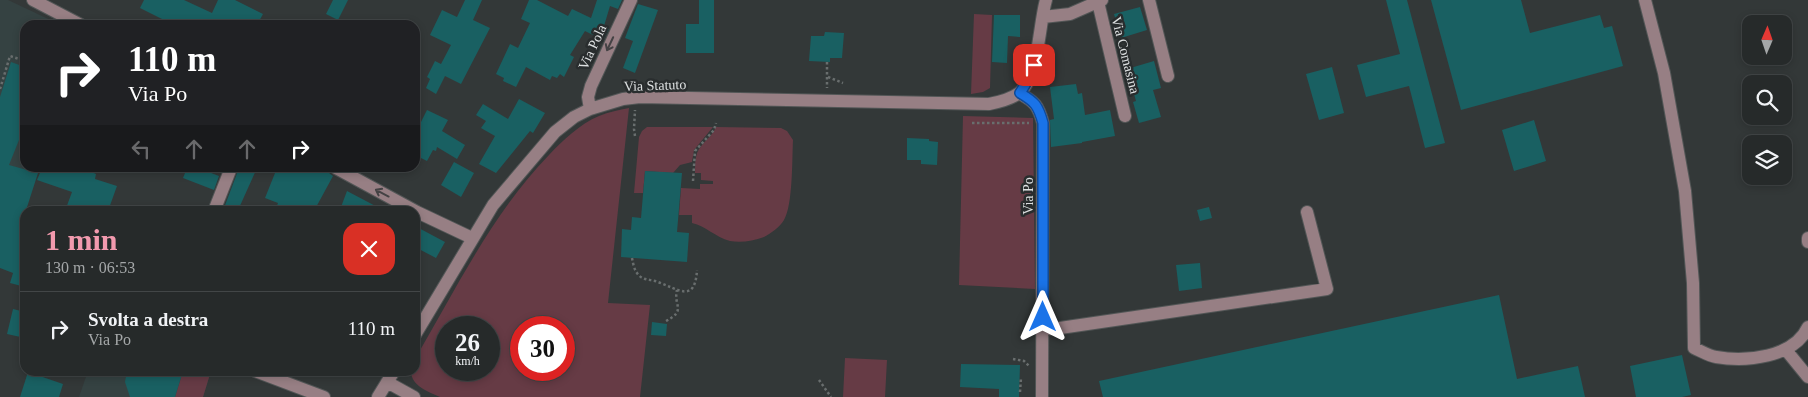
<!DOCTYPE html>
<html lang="it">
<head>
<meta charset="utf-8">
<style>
	:root { --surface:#262a2a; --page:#323636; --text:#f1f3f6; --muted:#a4a7a8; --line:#424647; --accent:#f29aae }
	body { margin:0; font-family:Georgia,serif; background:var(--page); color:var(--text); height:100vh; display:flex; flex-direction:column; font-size:19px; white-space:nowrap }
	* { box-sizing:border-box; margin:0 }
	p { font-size:16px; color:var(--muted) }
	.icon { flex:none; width:28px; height:28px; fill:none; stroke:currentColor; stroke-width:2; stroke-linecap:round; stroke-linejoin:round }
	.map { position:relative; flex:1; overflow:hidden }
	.details { position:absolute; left:20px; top:206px; width:400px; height:170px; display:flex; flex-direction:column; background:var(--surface); border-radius:15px; box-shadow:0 2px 8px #0003,0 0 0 1px var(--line) }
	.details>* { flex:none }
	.hud { position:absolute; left:20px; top:20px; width:400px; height:152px; border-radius:15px; box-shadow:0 2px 8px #0003,0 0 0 1px var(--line); background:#202124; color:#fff; overflow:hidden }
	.needle { width:32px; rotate:2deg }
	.fabs { position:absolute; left:1742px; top:15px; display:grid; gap:10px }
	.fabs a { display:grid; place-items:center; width:50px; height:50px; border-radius:10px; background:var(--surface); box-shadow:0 2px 8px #0003,0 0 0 1px var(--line); font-size:25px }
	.speed { position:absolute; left:435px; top:316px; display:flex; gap:10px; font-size:25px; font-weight:700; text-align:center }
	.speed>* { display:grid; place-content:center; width:65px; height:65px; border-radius:50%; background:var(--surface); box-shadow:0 2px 8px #0003,0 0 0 1px var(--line); line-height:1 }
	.speed small { font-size:12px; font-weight:400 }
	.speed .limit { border:8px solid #d22; background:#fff; color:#111 }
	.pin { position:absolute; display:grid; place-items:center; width:42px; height:42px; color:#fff; margin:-21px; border-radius:10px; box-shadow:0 2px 8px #0006 }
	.me { position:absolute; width:55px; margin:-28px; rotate:0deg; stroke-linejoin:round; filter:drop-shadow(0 0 4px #0008) }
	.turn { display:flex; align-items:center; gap:18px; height:105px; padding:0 25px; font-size:22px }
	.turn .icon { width:65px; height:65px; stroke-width:2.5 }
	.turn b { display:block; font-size:35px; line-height:42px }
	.lanes { display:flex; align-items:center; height:48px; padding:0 25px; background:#0003; justify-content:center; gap:25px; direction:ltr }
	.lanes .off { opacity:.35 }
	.round { display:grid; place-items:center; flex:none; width:52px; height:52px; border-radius:15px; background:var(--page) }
	.head { display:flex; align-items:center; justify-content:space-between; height:85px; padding:0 25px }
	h1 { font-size:30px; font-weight:800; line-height:38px; color:var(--accent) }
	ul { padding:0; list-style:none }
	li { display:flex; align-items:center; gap:15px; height:75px; padding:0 25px; border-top:1px solid var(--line) }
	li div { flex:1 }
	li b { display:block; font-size:19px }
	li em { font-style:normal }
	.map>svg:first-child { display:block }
	.built { fill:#354242 }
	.green { fill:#663b45; fill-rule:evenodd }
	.building { fill:#196062 }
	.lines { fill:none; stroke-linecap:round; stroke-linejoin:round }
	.minor-casing { stroke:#525656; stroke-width:14 }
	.path { stroke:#696e6e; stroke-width:2.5; stroke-dasharray:2.5 2.5; stroke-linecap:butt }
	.minor { stroke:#977f84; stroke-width:12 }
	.oneway { stroke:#444244 }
	.route-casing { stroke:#114b97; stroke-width:12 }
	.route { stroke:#1a73e8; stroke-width:9 }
	.labels { text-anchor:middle; stroke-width:5; stroke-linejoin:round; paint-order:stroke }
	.street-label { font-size:14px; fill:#dde0e1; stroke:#292d2e }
</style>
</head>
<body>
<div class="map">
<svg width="1808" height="397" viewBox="0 0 1808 397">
	<rect width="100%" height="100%" fill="#333838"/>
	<path class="built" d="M 0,0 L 8,0 L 61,25 L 25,25 L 25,168 L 28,168 L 0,259 Z
		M 88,371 L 211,371 L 203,397 L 79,397 Z"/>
	<path class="green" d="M 974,14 L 992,15 L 990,88 L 983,92 L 971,94 Z
		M 629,108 L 608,303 L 650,305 L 640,397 L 440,397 C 429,392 411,386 411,371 L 415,371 L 415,359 C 456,289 492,214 549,155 C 563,140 580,124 599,116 C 609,112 619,110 629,108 ZM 446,328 L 489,328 L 489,370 L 446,370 ZM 521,328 L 564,328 L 564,370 L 521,370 Z
		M 963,116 L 1033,118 L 1035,289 L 959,285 Z
		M 647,127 L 713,127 L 694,150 L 692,162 L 680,165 L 673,173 L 645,171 L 643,193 L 634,193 L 639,137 L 642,131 Z
		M 716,127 L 781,128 L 787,131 L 793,140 C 792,159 793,205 784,220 C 780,227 771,233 764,237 C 753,241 741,243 730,241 C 715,237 706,226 692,223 L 692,215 L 679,215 L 681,188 L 700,189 L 700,184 L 713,184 L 713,181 L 701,180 L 701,173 L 695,173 C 695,166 695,159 697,153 C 701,143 712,137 716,127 Z
		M 845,358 L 887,360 L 885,397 L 843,397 Z
		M 183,371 L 211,371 L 203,397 L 175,397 Z"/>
	<path class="building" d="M 144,0 L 184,0 L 212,13 L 218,0 L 235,0 L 263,14 L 257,25 L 174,25 L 140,8 Z
		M 333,0 L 348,0 L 338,20 L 326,14 Z
		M 465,0 L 482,0 L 473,20 L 490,28 L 461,84 L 445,76 L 436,94 L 426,88 L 430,79 L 427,77 L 435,61 L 441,64 L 451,45 L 430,35 L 442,10 L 457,17 Z
		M 529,0 L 537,0 L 568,16 L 572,9 L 591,18 L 597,0 L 622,0 L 618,9 L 610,6 L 604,26 L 609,29 L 603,40 L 585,31 L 570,55 L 574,57 L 564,77 L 560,74 L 557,78 L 552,76 L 550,80 L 526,67 L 516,87 L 503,81 L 504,78 L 496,74 L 510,44 L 518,48 L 530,23 L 521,19 Z
		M 699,0 L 714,0 L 714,53 L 686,53 L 686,24 L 699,24 Z
		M 1386,0 L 1407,0 L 1445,143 L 1425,148 L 1409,86 L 1366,97 L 1357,65 L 1400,54 Z
		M 1431,0 L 1521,0 L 1530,33 L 1600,15 L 1604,28 L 1612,26 L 1623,66 L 1461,110 Z
		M 638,4 L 658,10 L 635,73 L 623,68 L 633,41 L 625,38 Z
		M 1140,7 L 1147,30 L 1121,38 L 1114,14 Z
		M 994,15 L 1020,15 L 1020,37 L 1008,36 L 1007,63 L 992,62 Z
		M 825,32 L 844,33 L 842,58 L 830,58 L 830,62 L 809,61 L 811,36 L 824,36 Z
		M 1154,61 L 1161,88 L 1153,90 L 1161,117 L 1139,123 L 1133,102 L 1136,101 L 1127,69 Z
		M 11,62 L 25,67 L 25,125 L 9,165 L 38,173 L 19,232 L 25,234 L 25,287 L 10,283 L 13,273 L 0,268 L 0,97 Z
		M 1332,67 L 1344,113 L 1319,120 L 1306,74 Z
		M 1076,84 L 1078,94 L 1082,93 L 1085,115 L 1110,110 L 1115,136 L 1082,142 L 1082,143 L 1051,147 L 1050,120 L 1054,119 L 1050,87 Z
		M 519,99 L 545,113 L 533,133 L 530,131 L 496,173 L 479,164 L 495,136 L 481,128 L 486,121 L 476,115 L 483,104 L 508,119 Z
		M 427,110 L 448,120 L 442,131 L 465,145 L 457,159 L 437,147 L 436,151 L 433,150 L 427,161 L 415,155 L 415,134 Z
		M 1534,120 L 1546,161 L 1514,171 L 1502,130 Z
		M 907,138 L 929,139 L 929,141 L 938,142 L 937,165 L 921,164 L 921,160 L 907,160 Z
		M 454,162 L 474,173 L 461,197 L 441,185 Z
		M 42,168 L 82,168 L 96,174 L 95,179 L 117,186 L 108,211 L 65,211 L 72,192 L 37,180 Z
		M 187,168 L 198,168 L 219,176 L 214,190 L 183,178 Z
		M 239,168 L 257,168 L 239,208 L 235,205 L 231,211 L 224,208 Z
		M 277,168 L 328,168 L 329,173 L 333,176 L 314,211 L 275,211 L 278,203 L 265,198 Z
		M 645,171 L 682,173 L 677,232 L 689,233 L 687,262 L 621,257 L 622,229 L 631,230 L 632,217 L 641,218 Z
		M 347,191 L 385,211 L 350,211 L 341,207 Z
		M 1209,207 L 1212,218 L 1200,221 L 1197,210 Z
		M 415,226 L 445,242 L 436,258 L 415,247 Z
		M 1200,263 L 1202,288 L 1179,291 L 1176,265 Z
		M 1499,295 L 1517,379 L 1578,366 L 1585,397 L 1103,397 L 1099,381 Z
		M 13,309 L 25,312 L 25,338 L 7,334 Z
		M 652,322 L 667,324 L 666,336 L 651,335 Z
		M 1682,355 L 1691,395 L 1682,397 L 1636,397 L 1630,366 Z
		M 961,364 L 1020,365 L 1019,397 L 999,397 L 999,389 L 960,387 Z
		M 127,371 L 183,371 L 175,397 L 130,397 L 125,382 Z
		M 28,372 L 63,384 L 59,397 L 20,397 Z"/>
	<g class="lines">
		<defs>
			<path id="minor" d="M 33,0 L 81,25
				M 1149,0 L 1168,76
				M 1645,0 L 1664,73 L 1685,191 L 1693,283 L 1694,348 C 1701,351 1709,356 1716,357 C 1745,362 1794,358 1808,327
				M 1098,2 L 1125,116
				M 1043,17 L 1070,14 L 1102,0
				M 1019,93 C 1035,102 1038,105 1043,123 L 1042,397
				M 590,109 L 588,97 L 591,86 L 631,0
				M 336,168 L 417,212 L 472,238
				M 214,211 L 231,168
				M 1808,238 L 1808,242
				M 1043,329 L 1060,328 L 1327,289 L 1307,212
				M 415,335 L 493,205 L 555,132 L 574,117 L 590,109 L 623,99 L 640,97 L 989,104 C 999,102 1011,99 1019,93 C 1039,78 1039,23 1046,0
				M 1786,350 L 1808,377
				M 255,371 L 324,397
				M 387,382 L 414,397
				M 378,397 L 394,371"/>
		</defs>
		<use href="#minor" class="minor-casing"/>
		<path class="path" d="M 827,62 L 827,88
			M 828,77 L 843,83
			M 0,89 L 10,56 L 25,61
			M 972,123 L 1029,123
			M 635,136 L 634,129 L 635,110
			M 693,181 L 695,151 L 714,130 L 716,123
			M 632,258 C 633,263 634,269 637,273 C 642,281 651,279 658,282 C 678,289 695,304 697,270
			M 666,321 C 687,310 673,306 677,290
			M 1013,359 L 1024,361 L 1030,367
			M 819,380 L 831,397
			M 1020,392 L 1021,378"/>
		<use href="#minor" class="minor"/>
	</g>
	<defs><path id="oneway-shaft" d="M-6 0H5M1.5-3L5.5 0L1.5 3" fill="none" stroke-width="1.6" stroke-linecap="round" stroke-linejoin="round" transform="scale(1.25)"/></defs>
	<g class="oneway">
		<use href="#oneway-shaft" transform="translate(610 44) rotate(115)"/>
		<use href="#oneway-shaft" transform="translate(382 193) rotate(-152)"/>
	</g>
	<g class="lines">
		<defs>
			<path id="route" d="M 1034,65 L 1025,85 L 1020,93 C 1035,102 1038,105 1043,123 L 1043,317"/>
		</defs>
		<use href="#route" class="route-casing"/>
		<use href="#route" class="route"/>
	</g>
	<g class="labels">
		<g class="street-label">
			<text transform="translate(592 47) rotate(-65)" y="5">Via Pola</text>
			<text transform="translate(1126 55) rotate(76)" y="5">Via Comasina</text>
			<text transform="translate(655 85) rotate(-2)" y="5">Via Statuto</text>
			<text transform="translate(1028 196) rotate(-90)" y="5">Via Po</text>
		</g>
	</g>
</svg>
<div class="fabs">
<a><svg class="needle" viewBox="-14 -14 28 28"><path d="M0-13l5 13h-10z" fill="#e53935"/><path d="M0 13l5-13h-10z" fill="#a4a7a8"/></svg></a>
<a><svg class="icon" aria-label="search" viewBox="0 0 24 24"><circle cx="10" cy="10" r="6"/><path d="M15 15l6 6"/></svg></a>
<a><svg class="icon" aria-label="layers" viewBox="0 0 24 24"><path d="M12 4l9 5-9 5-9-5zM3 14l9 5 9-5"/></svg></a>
</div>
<div class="speed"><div>26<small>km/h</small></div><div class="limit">30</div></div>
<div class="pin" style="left:1034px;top:65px;background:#d93025"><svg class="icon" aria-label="arrive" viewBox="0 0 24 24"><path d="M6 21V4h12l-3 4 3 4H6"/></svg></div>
<svg class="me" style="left:1043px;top:317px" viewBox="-20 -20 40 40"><path d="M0-17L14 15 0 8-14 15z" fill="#1a73e8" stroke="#fff" stroke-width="4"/></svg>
<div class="hud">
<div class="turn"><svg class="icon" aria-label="right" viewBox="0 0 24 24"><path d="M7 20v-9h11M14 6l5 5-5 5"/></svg><div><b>110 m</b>Via Po</div></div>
<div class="lanes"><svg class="icon off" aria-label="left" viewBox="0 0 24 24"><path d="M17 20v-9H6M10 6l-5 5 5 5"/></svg><svg class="icon off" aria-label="ahead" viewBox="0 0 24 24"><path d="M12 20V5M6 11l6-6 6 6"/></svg><svg class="icon off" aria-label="ahead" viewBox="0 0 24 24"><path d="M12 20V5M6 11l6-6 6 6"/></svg><svg class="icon" aria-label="right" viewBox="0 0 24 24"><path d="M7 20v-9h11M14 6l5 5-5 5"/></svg></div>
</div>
<section class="details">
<div class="head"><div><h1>1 min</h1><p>130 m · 06:53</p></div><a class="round" style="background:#d93025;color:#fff"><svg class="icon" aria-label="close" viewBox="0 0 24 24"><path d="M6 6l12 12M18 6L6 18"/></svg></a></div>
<ul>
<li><svg class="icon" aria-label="right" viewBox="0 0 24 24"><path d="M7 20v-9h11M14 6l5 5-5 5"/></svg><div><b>Svolta a destra</b><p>Via Po</p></div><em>110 m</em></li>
</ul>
</section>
</div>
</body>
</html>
